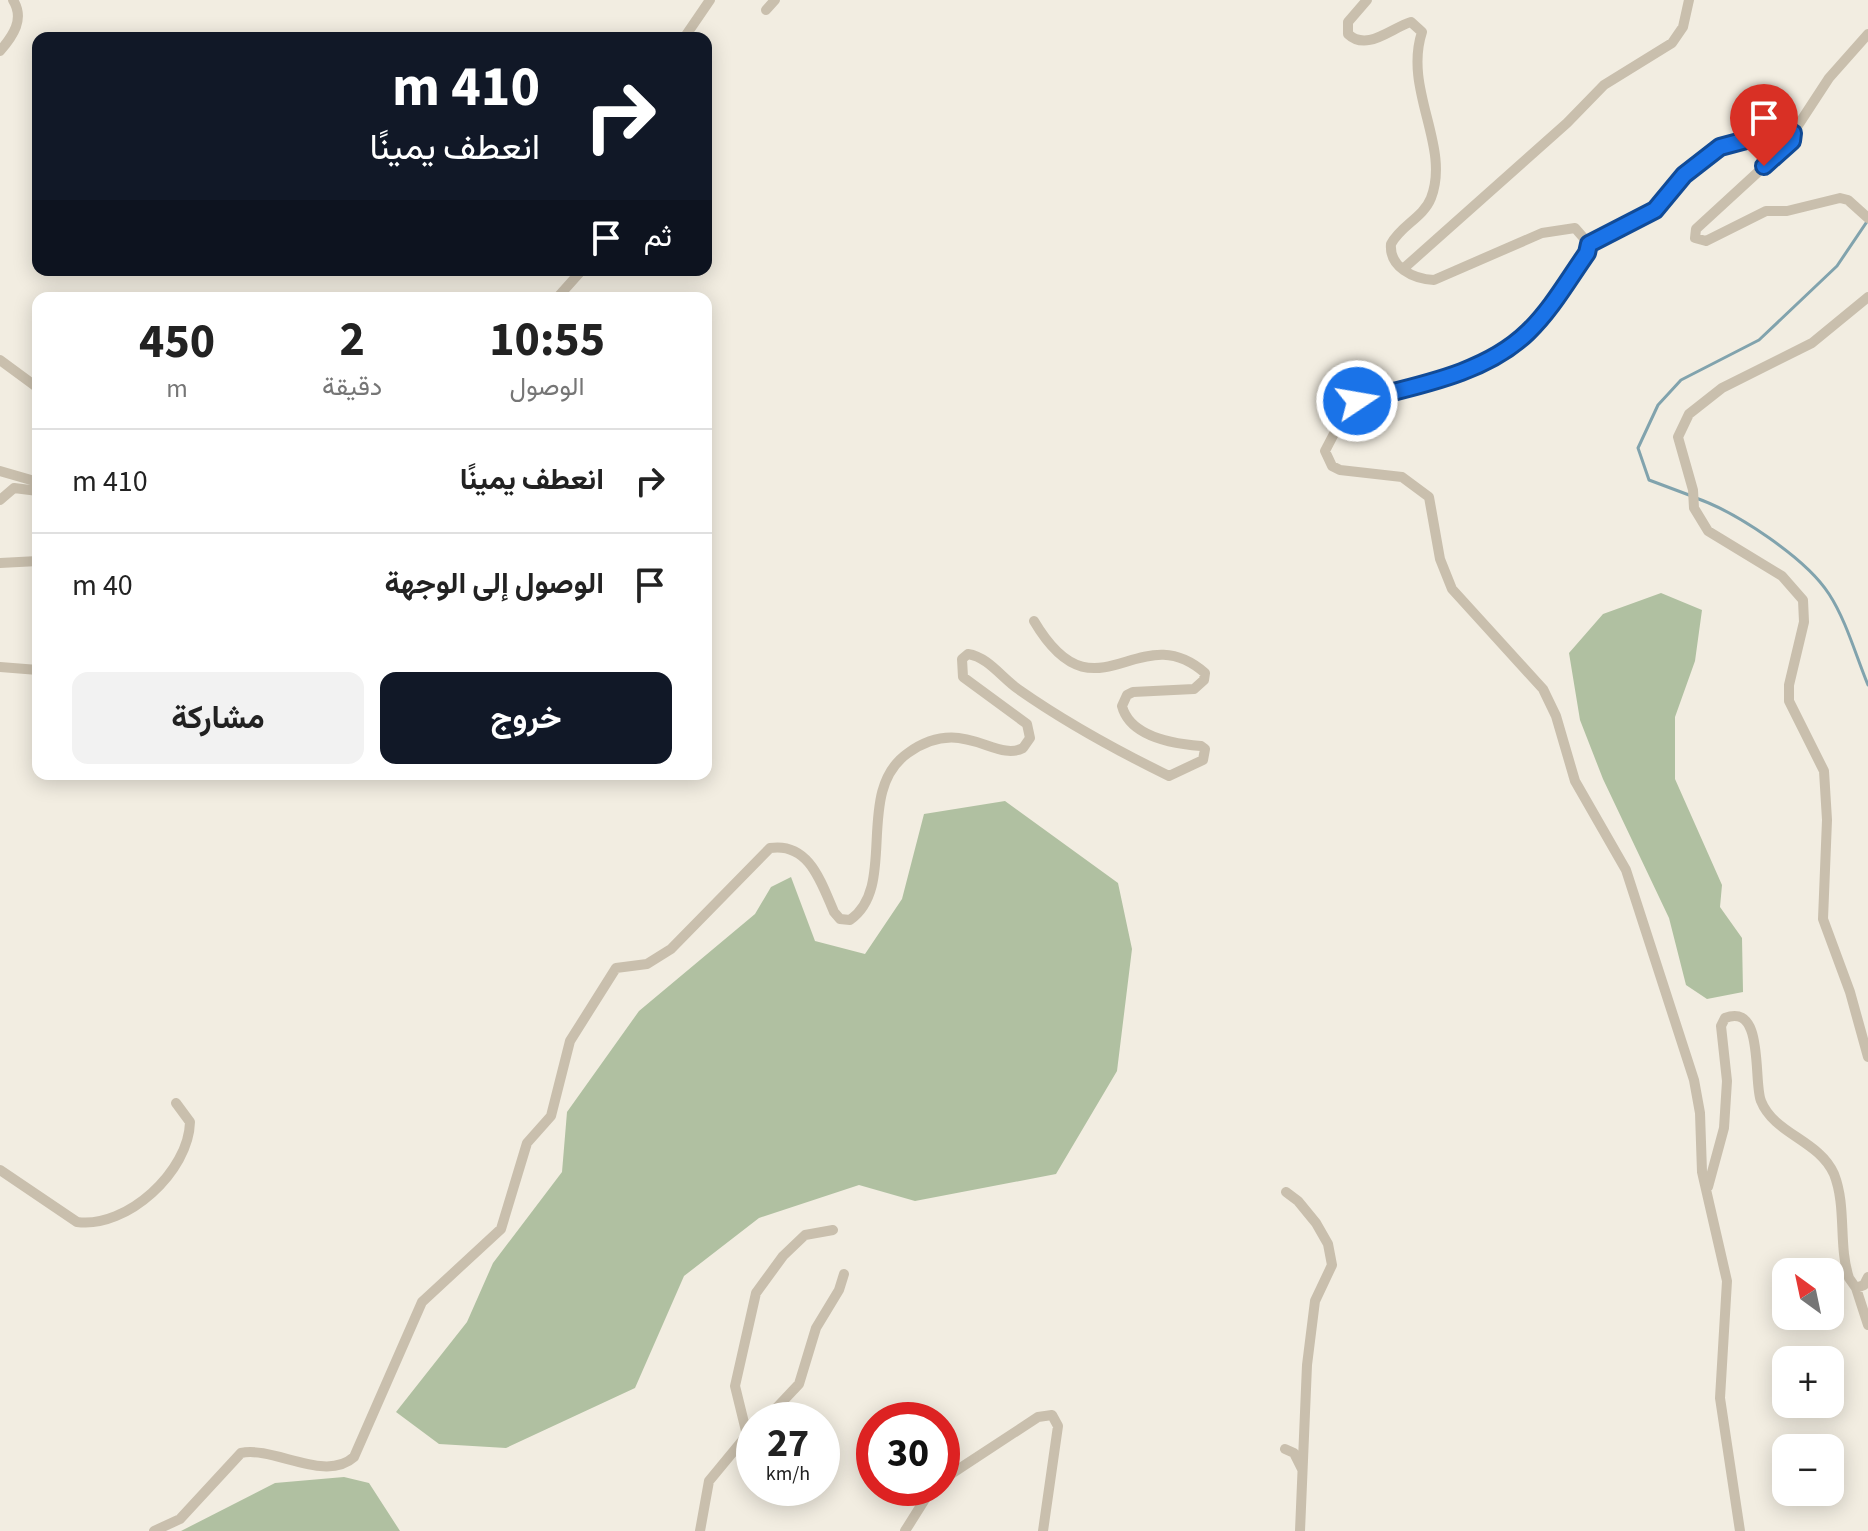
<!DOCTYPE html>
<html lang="ar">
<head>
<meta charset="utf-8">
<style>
	:root { --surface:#fff; --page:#f2f2f2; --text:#222; --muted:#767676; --line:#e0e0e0; --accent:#111827 }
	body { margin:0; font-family:"Source Sans 3",Vazirmatn,sans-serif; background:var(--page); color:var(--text); direction:rtl; height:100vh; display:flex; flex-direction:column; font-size:30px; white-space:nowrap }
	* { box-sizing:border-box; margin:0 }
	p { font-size:26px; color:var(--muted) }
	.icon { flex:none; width:44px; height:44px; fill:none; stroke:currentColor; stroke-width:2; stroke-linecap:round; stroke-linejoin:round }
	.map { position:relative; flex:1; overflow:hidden; direction:ltr }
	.side { position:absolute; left:32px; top:292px; width:680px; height:488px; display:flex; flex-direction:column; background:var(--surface); border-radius:16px; box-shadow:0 4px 20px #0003; direction:rtl }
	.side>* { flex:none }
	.hud { position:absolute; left:32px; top:32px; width:680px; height:244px; border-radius:16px; box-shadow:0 4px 20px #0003; direction:rtl; background:#111827; color:#fff; overflow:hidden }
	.needle { width:52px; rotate:327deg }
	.fabs { position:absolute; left:1772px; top:1258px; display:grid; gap:16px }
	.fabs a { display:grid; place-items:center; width:72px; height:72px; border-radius:16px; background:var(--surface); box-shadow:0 4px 20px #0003; font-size:40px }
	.speed { position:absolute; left:736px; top:1402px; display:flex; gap:16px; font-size:40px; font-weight:700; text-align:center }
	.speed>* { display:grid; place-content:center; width:104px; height:104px; border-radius:50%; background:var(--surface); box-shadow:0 4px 20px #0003; line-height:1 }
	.speed small { font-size:20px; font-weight:400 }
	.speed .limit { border:12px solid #d22; background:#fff; color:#111 }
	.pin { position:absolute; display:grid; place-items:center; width:68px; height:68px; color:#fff; margin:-82px -34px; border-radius:50% 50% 50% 0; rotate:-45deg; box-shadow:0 0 8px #0007 }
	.pin .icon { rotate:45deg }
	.me { position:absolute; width:88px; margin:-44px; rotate:78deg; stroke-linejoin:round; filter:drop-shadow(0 0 6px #0008) }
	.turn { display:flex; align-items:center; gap:28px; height:168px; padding:0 40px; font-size:36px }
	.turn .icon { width:104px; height:104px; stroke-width:2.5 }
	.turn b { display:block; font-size:56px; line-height:68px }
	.then { display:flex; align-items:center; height:76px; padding:0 40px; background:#0003; gap:16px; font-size:30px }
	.eta { display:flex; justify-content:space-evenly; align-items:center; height:136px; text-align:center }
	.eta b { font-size:48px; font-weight:700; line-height:56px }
	.button { display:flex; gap:16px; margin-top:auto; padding:16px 40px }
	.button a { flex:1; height:92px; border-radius:16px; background:var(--accent); color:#fff; font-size:32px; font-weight:700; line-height:92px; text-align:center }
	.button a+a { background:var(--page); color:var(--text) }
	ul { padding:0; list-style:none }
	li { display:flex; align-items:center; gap:24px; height:104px; padding:0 40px; border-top:2px solid var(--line) }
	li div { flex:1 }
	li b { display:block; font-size:30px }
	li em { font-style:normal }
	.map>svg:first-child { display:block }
	.green { fill:#b0c0a1 }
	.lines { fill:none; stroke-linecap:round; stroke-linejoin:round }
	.stream { stroke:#81a3ad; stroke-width:3 }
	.street { stroke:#c9bfad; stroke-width:10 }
	.route-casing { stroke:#114b97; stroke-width:20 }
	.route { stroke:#1a73e8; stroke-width:14 }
</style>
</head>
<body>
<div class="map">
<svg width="1868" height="1531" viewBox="0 0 1868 1531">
	<rect width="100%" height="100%" fill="#f2ede1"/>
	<path class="green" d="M 1661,593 L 1702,610 L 1695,661 L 1675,717 L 1675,779 L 1722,885 L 1720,907 L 1742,938 L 1743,992 L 1707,999 L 1686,985 L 1669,918 L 1603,779 L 1580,720 L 1569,653 L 1603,614 Z
		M 1005,801 L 1118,883 L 1132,949 L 1117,1071 L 1056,1174 L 915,1201 L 859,1185 L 759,1218 L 684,1276 L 635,1388 L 506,1448 L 439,1444 L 396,1412 L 467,1322 L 493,1263 L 562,1172 L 567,1112 L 639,1011 L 755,914 L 771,887 L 791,877 L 815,941 L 865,954 L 902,899 L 924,814 Z
		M 344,1477 L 369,1483 L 400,1531 L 181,1531 L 275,1483 Z"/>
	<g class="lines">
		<path class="stream" d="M 1689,495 L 1649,480 L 1638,448 L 1658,405 L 1681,380 L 1759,340 L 1837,266 L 1868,220
			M 1696,498 C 1736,512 1806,558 1829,594 C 1846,620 1856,656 1868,685"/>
		<path class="street" d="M 1367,0 L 1348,22 L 1348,34 C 1367,52 1391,28 1411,22 L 1422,32 C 1403,90 1451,146 1431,198 C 1423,218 1401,225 1391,244 C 1389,267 1413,279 1434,280 L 1542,233 L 1575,228 L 1589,244 L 1587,253 L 1542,316 L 1515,343 L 1475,364 L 1416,388 L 1357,401 L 1348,407 L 1325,451 L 1332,466 L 1340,470 L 1402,477 L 1429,497 L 1440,559 L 1452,589 L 1543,689 L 1556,716 L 1575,781 L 1626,870 L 1694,1080 L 1700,1113 L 1702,1172 L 1727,1281 L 1720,1398 L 1740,1531
			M 766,10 L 775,0
			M 684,38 L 710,0
			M 0,51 C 13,36 25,19 13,0
			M 1793,133 L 1829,78 L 1868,34
			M 1589,244 L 1655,210 L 1684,175 L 1720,147 L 1776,132 L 1793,133 L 1794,139 L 1696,229 L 1695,238 L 1706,241 L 1766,211 L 1787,211 L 1840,198 L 1848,200 L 1868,218
			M 1403,269 L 1567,123 L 1604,85 L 1672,43 L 1683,27 L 1689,0
			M 1868,297 L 1812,343 L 1722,388 L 1689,414 L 1678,437 L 1693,490 L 1694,508 L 1708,531 L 1782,576 L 1803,600 L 1804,622 L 1789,685 L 1789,701 L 1824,771 L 1827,820 L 1823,919 L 1850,992 L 1868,1057
			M 557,298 L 582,270
			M 0,360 L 38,388
			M 0,471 L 38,482
			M 0,500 L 14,488 L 38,491
			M 0,563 L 38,561
			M 0,667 L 38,670
			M 0,1170 L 77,1222 C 127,1229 189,1171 190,1122 L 176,1103
			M 1708,1187 L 1724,1128 L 1727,1081 L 1721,1026 L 1725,1018 C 1765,1002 1753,1082 1761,1101 C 1774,1134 1819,1140 1834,1174 C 1847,1207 1838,1245 1849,1278 L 1856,1288 L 1864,1285 L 1868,1277
			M 1286,1192 L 1298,1201 L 1316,1223 L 1328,1244 L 1332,1265 L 1315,1301 L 1307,1365 L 1300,1531
			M 1856,1288 L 1868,1325
			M 765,1420 L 799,1384 L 816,1328 L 839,1290 L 844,1274
			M 1285,1449 L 1294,1453 L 1302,1469
			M 942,1480 L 1038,1417 L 1052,1415 L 1058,1426 L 1043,1531
			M 154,1531 L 180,1519 L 241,1453 C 274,1446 325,1483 354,1457 L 422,1302 L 501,1229 L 527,1143 L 551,1116 L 570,1041 L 616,968 L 647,964 L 671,949 L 770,848 C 809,842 821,882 834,912 L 840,919 L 850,920 C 899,886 853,791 908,753 C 962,714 995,763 1023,748 L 1030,738 L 1027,724 L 963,677 L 962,659 L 968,654 C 988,657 1002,678 1018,689 C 1065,722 1118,751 1169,776 L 1203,760 L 1205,749 L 1201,746 C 1175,744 1130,737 1122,706 L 1127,695 L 1133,692 L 1194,689 L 1204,680 L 1205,673 C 1138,614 1096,726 1034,621
			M 700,1531 L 709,1481 L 747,1435 L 735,1386 L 756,1293 L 783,1256 L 805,1235 L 833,1230
			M 905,1531 L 932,1488"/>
	</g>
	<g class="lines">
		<defs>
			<path id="route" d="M 1357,401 C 1414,386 1484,375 1528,332 C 1551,310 1568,280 1587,253 L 1589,244 L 1655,210 L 1684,175 L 1720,147 L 1776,132 L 1793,133 L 1792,141 L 1764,166"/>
		</defs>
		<use href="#route" class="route-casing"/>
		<use href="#route" class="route"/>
	</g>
</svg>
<div class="fabs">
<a><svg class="needle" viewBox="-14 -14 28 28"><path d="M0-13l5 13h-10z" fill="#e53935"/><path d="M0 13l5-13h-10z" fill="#767676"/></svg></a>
<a>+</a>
<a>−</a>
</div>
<div class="speed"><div>27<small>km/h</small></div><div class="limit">30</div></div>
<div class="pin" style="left:1764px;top:166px;background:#d93025"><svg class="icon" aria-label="arrive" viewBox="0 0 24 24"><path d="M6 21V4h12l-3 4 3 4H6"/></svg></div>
<svg class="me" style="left:1357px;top:401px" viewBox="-20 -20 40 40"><circle r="17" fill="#1a73e8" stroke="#fff" stroke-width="3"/><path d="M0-11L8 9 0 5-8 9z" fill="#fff"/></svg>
<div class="hud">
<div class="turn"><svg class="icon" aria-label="right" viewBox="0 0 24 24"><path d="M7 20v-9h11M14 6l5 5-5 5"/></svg><div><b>410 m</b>انعطف يمينًا</div></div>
<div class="then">ثم<svg class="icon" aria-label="arrive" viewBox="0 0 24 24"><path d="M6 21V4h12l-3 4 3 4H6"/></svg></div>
</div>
<section class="side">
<div class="eta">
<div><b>10:55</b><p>الوصول</p></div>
<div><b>2</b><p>دقيقة</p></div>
<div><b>450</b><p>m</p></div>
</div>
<ul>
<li><svg class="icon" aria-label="right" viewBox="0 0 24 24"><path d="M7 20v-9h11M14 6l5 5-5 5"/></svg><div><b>انعطف يمينًا</b></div><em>410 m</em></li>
<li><svg class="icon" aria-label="arrive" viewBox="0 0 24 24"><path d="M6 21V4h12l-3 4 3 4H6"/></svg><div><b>الوصول إلى الوجهة</b></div><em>40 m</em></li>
</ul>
<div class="button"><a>خروج</a><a>مشاركة</a></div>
</section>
</div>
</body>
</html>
